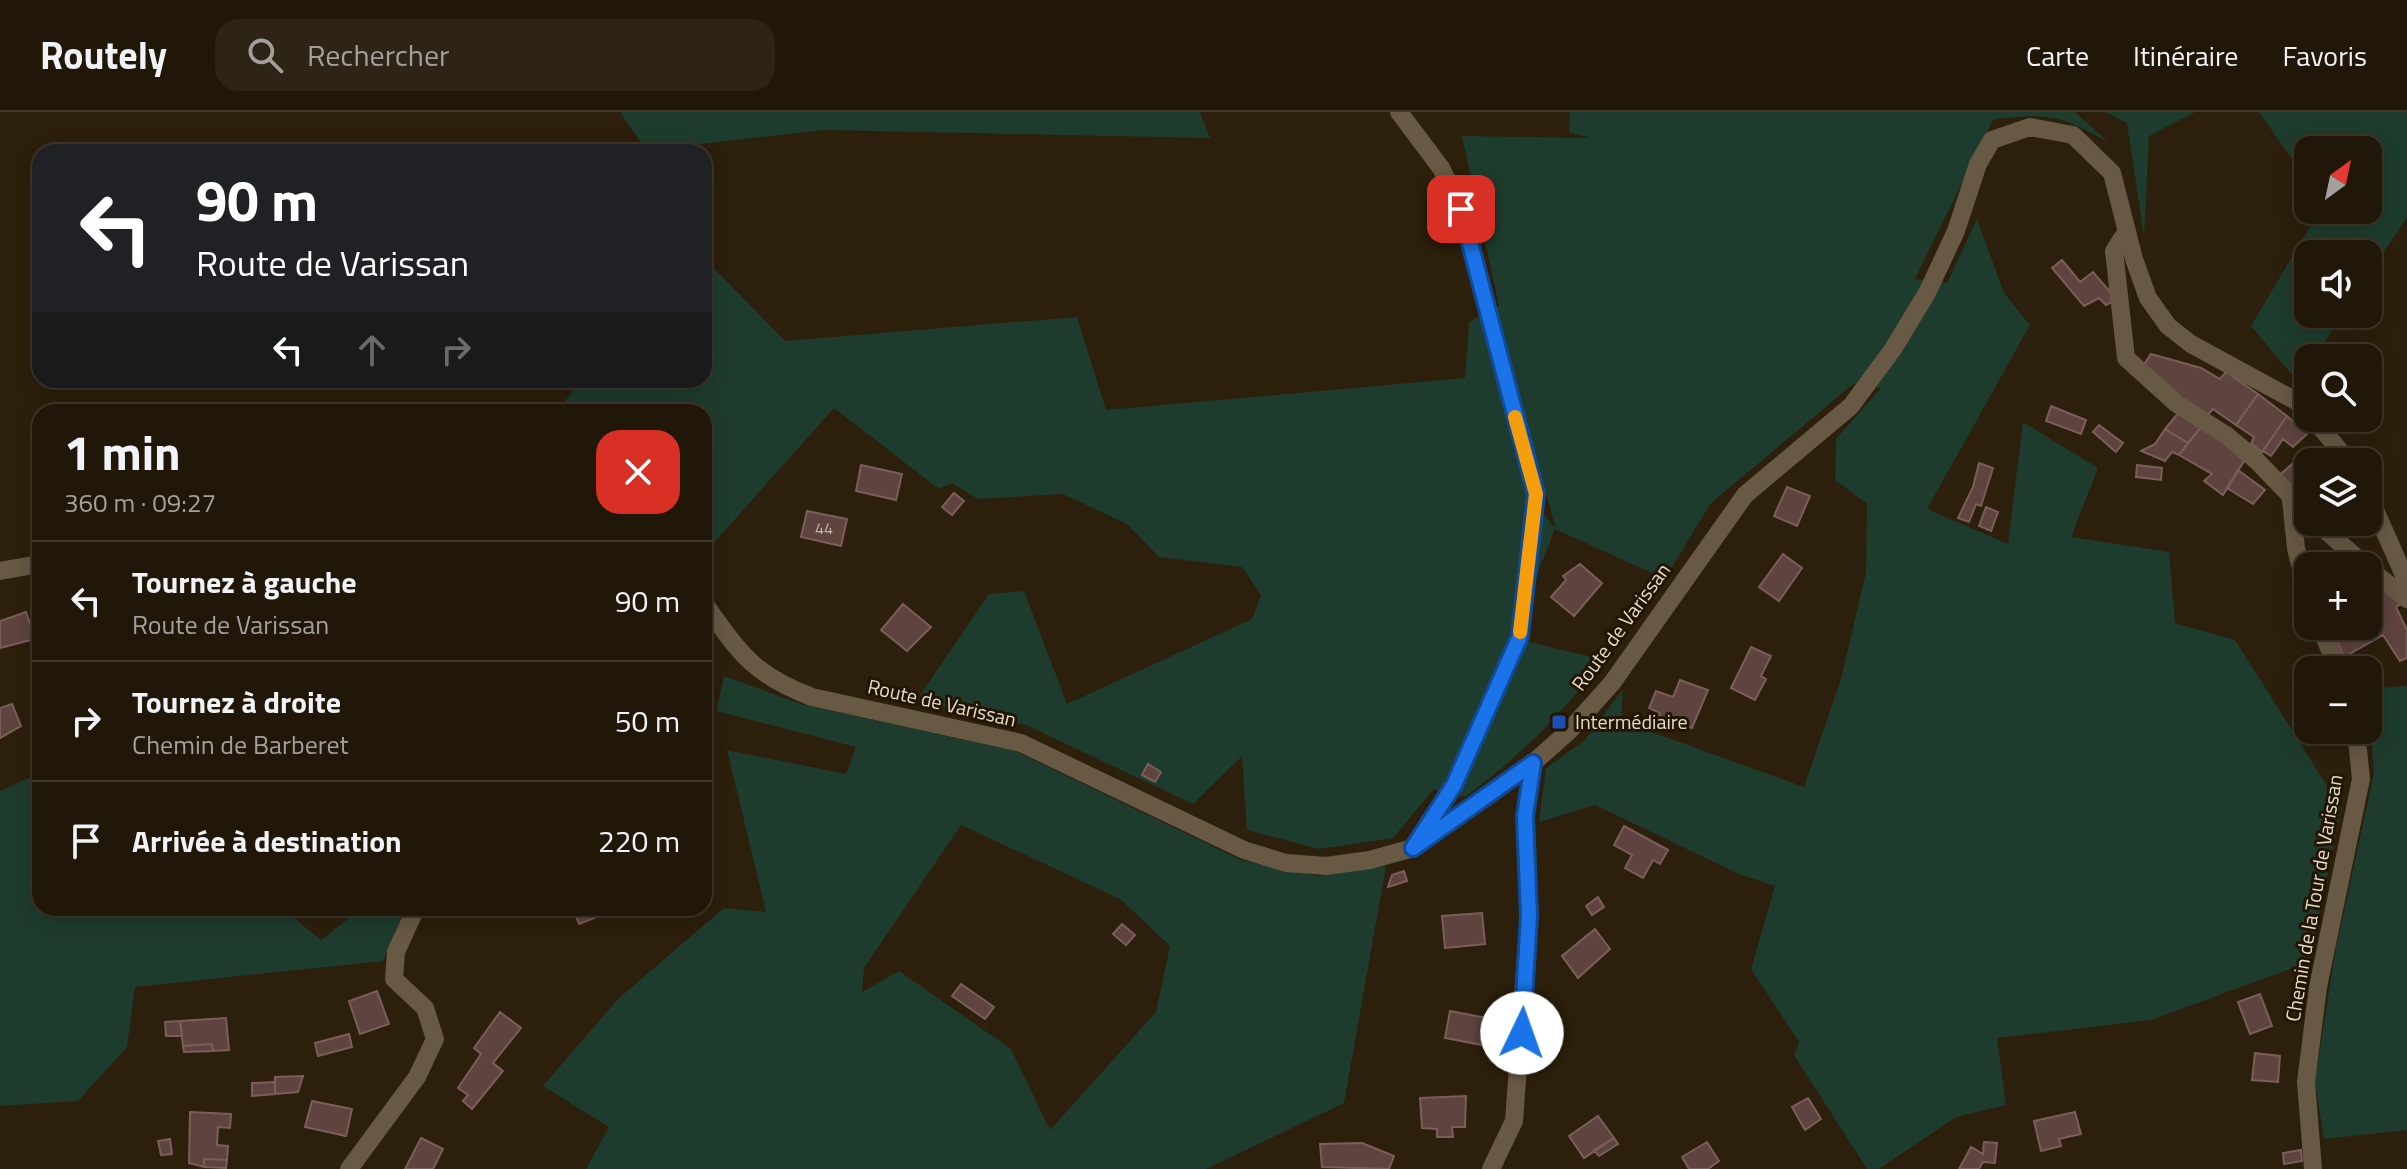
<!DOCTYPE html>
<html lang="fr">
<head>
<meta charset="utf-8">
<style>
	:root { --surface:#211708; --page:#2d2416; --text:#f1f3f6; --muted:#a29f9c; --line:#3e3629 }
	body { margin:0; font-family:"Titillium Web",sans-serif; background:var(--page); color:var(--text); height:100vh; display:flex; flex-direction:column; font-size:30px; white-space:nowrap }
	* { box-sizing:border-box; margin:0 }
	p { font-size:26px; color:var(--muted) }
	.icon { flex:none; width:44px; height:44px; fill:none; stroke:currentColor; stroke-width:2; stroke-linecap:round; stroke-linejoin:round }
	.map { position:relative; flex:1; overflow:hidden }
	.drawer { position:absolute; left:32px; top:292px; width:680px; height:512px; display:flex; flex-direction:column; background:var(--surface); border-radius:24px; box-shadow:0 4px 20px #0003,0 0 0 2px var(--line) }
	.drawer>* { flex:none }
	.top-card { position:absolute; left:32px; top:32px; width:680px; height:244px; border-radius:24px; box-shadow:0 4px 20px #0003,0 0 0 2px var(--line); background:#202124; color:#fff; overflow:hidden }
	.needle { width:52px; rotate:33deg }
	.buttons { position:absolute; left:2294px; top:24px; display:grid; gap:16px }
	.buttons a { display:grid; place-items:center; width:88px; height:88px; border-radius:16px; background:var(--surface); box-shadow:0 4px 20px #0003,0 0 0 2px var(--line); font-size:40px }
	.pin { position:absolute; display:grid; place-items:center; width:68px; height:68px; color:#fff; margin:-34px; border-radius:16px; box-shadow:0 4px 12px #0006 }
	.me { position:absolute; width:88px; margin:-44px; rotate:3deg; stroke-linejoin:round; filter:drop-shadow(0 0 6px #0008) }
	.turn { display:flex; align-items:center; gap:28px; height:168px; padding:0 32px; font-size:36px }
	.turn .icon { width:104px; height:104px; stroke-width:2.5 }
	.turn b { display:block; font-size:56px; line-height:68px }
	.lanes { display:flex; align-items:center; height:76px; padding:0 32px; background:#0003; justify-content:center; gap:40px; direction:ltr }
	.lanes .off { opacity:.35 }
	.round { display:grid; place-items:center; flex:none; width:84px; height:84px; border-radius:24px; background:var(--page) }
	.headline { display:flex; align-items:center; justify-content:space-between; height:136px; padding:0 32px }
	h1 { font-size:48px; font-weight:700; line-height:60px }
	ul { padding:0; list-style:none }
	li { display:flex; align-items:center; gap:24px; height:120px; padding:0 32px; border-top:2px solid var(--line) }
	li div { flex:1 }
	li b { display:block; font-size:30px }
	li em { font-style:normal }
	header { display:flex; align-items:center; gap:48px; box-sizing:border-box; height:112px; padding:0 40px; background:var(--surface); border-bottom:2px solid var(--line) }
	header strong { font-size:38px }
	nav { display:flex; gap:44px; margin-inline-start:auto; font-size:28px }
	.search { width:560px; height:72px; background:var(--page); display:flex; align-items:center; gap:20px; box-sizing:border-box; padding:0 28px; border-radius:24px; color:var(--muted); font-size:30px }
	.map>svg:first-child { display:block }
	.green { fill:#1e3c2d; fill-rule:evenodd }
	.building { fill:#5e433f; stroke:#7b5e59; stroke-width:2 }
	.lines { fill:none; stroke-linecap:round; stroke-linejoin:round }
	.street { stroke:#675943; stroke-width:18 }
	.route-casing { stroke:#114b97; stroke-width:20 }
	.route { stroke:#1a73e8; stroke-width:14 }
	.slow { stroke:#f59e0b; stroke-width:14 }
	.transit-dot { fill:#1a4fb4; stroke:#221603; stroke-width:3 }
	.labels { text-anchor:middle; stroke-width:6; stroke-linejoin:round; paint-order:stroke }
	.number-label { font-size:16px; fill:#c2b5aa }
	.street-label { font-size:20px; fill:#e3dbce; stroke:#221603 }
	.poi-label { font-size:20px; fill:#e3dbce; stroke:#221603; text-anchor:start }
</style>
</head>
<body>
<header>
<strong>Routely</strong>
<div class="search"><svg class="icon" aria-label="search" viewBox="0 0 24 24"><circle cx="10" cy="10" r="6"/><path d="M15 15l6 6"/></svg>Rechercher</div>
<nav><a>Carte</a><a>Itinéraire</a><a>Favoris</a></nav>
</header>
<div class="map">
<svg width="2407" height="1057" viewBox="0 0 2407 1057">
	<rect width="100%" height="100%" fill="#2c1f0b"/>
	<path class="green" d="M 620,0 L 1200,0 L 1210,26 L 824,18 L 646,38 Z
		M 1570,0 L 2075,0 L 2108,30 C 2062,4 2046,0 1993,8 L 1915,167 L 1947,171 L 1977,107 L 2004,181 L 2030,213 L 1927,397 L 2008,432 L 2023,310 L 2098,356 L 2071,425 L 2169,440 L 2175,511 L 2235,528 L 2341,696 L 2309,850 L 2151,908 L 1997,926 L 2006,993 L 1956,1005 L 1879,1057 L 1867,1057 L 1794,943 L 1799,930 L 1751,857 L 1775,774 L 1741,763 L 1595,693 L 1539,710 L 1546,656 L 1585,628 L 1623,577 L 1621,609 L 1804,675 L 1841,567 L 1866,460 L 1867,392 L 1835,368 L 1836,327 L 1881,276 L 1853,272 L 1710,392 L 1665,467 L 1555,417 L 1512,526 L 1604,548 C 1558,605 1524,641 1465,685 L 1434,677 L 1393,726 L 1319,737 L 1247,718 L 1242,644 L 1193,692 L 1026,613 L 916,589 L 989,482 L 1024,479 L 1067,592 L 1252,507 L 1261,483 L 1242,455 L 1159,445 L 1127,412 L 1063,382 L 978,387 L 952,371 L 939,377 L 834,296 L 704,442 L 704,300 L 557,300 L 581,268 L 704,268 L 704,146 L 785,229 L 1077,205 L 1106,298 L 1465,266 L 1469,210 L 1499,194 L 1462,24 L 1591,26 L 1569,20 ZM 1515,268 L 1555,414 L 1554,415 L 1525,377 L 1502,271 Z
		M 2106,0 L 2195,0 L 2149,24 L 2144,125 L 2127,11 Z
		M 2259,0 L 2407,0 L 2407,105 L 2368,164 L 2368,142 L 2308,142 L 2308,202 L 2343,202 L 2314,246 L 2308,246 L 2308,255 L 2298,270 L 2251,214 L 2320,98 L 2368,98 L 2368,38 L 2308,38 L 2308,70 Z
		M 724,564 L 801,592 L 1015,639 L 1241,748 L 1318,764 L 1386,754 L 1344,991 L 1206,1057 L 586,1057 L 609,1015 L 543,974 L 618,887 L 724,796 L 766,800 L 727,638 L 846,662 L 856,635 L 716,599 ZM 961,713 L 1120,787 L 1170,834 L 1156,900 L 1050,1018 L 1011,937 L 899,859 L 862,880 L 864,856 Z
		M 2407,574 L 2407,1018 L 2324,1027 L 2315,970 L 2335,841 L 2374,661 L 2368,577 Z
		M 40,661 L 40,796 L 282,796 L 321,828 L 362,796 L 405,796 L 383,849 L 135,875 L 127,935 L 78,989 L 0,994 L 0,679 Z"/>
	<path class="building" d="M 2062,148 L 2080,170 L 2093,160 L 2111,181 L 2112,190 L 2106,193 L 2099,186 L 2084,194 L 2052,156 Z
		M 2151,242 L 2201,256 L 2220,267 L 2226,260 L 2258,282 L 2236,313 L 2213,297 L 2206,305 L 2142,255 Z
		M 2258,282 L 2287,304 L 2262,340 L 2251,332 L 2254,325 L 2236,313 Z
		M 2051,294 L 2086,308 L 2081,322 L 2046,309 Z
		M 2179,300 L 2202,314 L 2188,331 L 2165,317 Z
		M 2287,304 L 2307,322 L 2293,335 L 2283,327 L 2271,344 L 2263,339 Z
		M 2099,313 L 2123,331 L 2116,340 L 2093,320 Z
		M 2202,314 L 2246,346 L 2223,383 L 2204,369 L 2212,362 L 2179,343 Z
		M 2165,317 L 2188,331 L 2179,343 L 2172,340 L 2165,349 L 2141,339 L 2155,332 Z
		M 2307,339 L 2316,350 L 2308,350 L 2308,364 L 2289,382 L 2275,367 Z
		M 1979,351 L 1993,356 L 1981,394 L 1976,392 L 1969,410 L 1958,406 L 1973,375 Z
		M 861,353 L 902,362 L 896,388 L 856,379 Z
		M 2137,353 L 2162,356 L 2161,368 L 2136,365 Z
		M 2238,358 L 2265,378 L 2253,392 L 2227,376 Z
		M 1787,375 L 1810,384 L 1797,414 L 1774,404 Z
		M 954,381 L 964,389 L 952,403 L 942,395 Z
		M 1986,395 L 1998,400 L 1991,419 L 1979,414 Z
		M 807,399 L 847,407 L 841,434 L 801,425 Z
		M 1783,442 L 1802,456 L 1779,489 L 1759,475 Z
		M 1580,452 L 1602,471 L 1574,504 L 1551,485 L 1566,468 L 1563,464 Z
		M 2384,477 L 2401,492 L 2396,495 L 2407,518 L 2407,546 L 2400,549 L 2383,523 L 2344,545 L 2330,514 L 2368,514 L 2368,487 Z
		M 903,492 L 931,515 L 907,539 L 881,518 Z
		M 26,500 L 35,527 L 0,536 L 0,509 Z
		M 1751,535 L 1771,544 L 1761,564 L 1766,567 L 1755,588 L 1731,576 Z
		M 1680,568 L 1708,578 L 1692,616 L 1659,604 L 1660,601 L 1649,596 L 1656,579 L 1673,585 Z
		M 12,592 L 21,614 L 0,626 L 0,596 Z
		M 1148,652 L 1161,660 L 1155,670 L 1142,663 Z
		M 1624,714 L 1668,738 L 1660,752 L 1653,748 L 1643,766 L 1625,756 L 1632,743 L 1614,733 Z
		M 1404,759 L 1407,769 L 1388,775 L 1392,763 Z
		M 1598,785 L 1604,795 L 1592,803 L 1586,794 Z
		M 573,796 L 611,796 L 612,799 L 579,812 Z
		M 1482,801 L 1485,832 L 1445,836 L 1442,804 Z
		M 1122,812 L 1135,823 L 1126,833 L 1113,822 Z
		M 1595,817 L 1610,837 L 1578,866 L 1562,844 Z
		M 961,872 L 994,895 L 985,907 L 952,884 Z
		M 377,879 L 389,912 L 360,922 L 349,889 Z
		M 2260,882 L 2272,914 L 2250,922 L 2238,890 Z
		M 1450,899 L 1492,907 L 1487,934 L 1445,926 Z
		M 500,900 L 521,916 L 493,951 L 503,959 L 472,997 L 463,989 L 468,983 L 458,976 L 481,942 L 474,936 Z
		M 226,906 L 229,938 L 213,939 L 212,932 L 183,934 L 180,909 Z
		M 180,909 L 182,924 L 166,924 L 165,910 Z
		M 349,922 L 352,935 L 318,944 L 315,931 Z
		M 212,932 L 213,939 L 184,940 L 183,934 Z
		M 2255,941 L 2280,944 L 2278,970 L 2252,968 Z
		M 303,964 L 298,980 L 275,982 L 275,965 Z
		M 275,970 L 275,982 L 252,984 L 252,971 Z
		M 1466,984 L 1465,1015 L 1452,1015 L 1453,1025 L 1437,1025 L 1437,1017 L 1422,1016 L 1420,986 Z
		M 1808,986 L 1821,1007 L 1805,1018 L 1792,995 Z
		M 312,989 L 352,997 L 346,1024 L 305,1015 Z
		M 190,1000 L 231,1002 L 230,1016 L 218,1015 L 217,1033 L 228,1034 L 227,1048 L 204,1047 L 204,1055 L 189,1051 Z
		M 2075,1000 L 2081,1022 L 2059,1027 L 2061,1034 L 2041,1039 L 2034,1009 Z
		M 1598,1004 L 1614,1026 L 1584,1046 L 1569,1024 Z
		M 421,1026 L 443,1037 L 433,1057 L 405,1057 Z
		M 1614,1026 L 1618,1032 L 1599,1044 L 1594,1038 Z
		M 170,1027 L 172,1042 L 161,1043 L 158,1029 Z
		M 1707,1030 L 1719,1049 L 1708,1057 L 1689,1057 L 1682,1045 Z
		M 1984,1030 L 1997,1031 L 1995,1051 L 1983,1050 L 1979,1057 L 1959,1057 L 1971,1035 L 1983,1042 Z
		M 1362,1031 L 1394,1044 L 1389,1057 L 1322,1055 L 1320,1032 Z
		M 2301,1038 L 2302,1049 L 2284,1052 L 2283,1041 Z
		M 204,1047 L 227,1048 L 226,1056 L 204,1055 Z"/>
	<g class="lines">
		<path class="street" d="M 1399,0 L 1441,56 L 1461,97 L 1536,382 L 1520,524 L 1454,673 L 1419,727
			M 2127,119 L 2114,139 L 2126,246 L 2177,292 L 2226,323 L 2257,349 L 2308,402
			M 2313,306 L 2349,350
			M 2368,382 L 2407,470
			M 2291,388 L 2296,436 L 2308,484
			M 2316,410 L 2366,454
			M 2368,456 L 2407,487
			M 0,459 L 40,452
			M 704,491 C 740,541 752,562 812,585 L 1021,631 L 1244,738 L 1286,751 L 1326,754 L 1370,748 L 1413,736 L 1533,651 L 1569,619 L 1612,571 L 1745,383 L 1851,294 L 1893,237 L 1927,181 L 1956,119 L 1978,52 L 1992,28 L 2030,15 L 2073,23 L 2112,61 L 2134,147 L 2148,186 L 2168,214 L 2191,232 L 2296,289 L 2308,301
			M 2320,514 L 2338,558
			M 349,1057 L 417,965 L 435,927 L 425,896 L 394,867 L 396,840 L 416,796
			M 1491,1057 L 1514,1009 L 1529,804 L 1525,704 L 1533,651
			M 2313,1057 L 2306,970 L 2318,875 L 2361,667 L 2356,618"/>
	</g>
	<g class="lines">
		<defs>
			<path id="route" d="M 1461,97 L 1536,382 L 1520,524 L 1454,673 L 1413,736 L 1533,651 L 1525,704 L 1529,804 L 1522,921"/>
		</defs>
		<use href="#route" class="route-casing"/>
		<use href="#route" class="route"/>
		<path class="slow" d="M 1515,305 L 1536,382 L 1520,520"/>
	</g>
	<rect class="transit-dot" x="1551" y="602" width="16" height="16" rx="4"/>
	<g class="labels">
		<g class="number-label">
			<text x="824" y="422">44</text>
		</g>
		<g class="street-label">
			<text transform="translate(1621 515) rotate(-54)" y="7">Route de Varissan</text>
			<text transform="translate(942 591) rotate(13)" y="7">Route de Varissan</text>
			<text transform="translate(2314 786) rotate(-80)" y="7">Chemin de la Tour de Varissan</text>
		</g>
		<g class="poi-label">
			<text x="1575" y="617">Intermédiaire</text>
		</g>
	</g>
</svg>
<div class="buttons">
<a><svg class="needle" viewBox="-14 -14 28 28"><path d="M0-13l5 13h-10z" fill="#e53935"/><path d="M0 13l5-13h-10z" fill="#a29f9c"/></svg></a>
<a><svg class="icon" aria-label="sound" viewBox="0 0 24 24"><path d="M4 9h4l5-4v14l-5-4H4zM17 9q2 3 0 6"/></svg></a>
<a><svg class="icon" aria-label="search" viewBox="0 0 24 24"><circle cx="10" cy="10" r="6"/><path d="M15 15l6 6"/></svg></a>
<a><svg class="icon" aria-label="layers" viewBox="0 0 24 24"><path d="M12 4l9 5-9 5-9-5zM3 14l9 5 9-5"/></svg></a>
<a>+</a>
<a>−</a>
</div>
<div class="pin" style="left:1461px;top:97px;background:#d93025"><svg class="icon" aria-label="arrive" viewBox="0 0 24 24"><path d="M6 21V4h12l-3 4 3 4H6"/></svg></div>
<svg class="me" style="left:1522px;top:921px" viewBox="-20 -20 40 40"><circle r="19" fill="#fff"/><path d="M0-13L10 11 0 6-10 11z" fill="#1a73e8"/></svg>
<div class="top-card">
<div class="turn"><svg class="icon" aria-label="left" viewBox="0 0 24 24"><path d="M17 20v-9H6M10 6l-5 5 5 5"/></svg><div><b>90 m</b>Route de Varissan</div></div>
<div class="lanes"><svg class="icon" aria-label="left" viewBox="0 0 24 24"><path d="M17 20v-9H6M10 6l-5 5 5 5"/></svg><svg class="icon off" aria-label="ahead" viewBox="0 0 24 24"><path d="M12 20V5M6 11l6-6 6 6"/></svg><svg class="icon off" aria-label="right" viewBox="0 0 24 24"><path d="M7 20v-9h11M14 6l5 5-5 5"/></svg></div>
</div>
<section class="drawer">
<div class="headline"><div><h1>1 min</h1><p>360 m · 09:27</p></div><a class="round" style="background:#d93025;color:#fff"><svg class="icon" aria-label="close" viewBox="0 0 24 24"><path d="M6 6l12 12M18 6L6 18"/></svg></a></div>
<ul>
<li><svg class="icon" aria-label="left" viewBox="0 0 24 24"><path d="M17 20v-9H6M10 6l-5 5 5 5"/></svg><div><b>Tournez à gauche</b><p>Route de Varissan</p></div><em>90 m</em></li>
<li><svg class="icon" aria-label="right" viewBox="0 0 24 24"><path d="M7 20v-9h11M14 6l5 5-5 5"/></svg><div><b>Tournez à droite</b><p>Chemin de Barberet</p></div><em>50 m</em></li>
<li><svg class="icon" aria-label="arrive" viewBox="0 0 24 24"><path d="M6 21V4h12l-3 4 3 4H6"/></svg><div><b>Arrivée à destination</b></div><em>220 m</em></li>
</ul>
</section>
</div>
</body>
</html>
